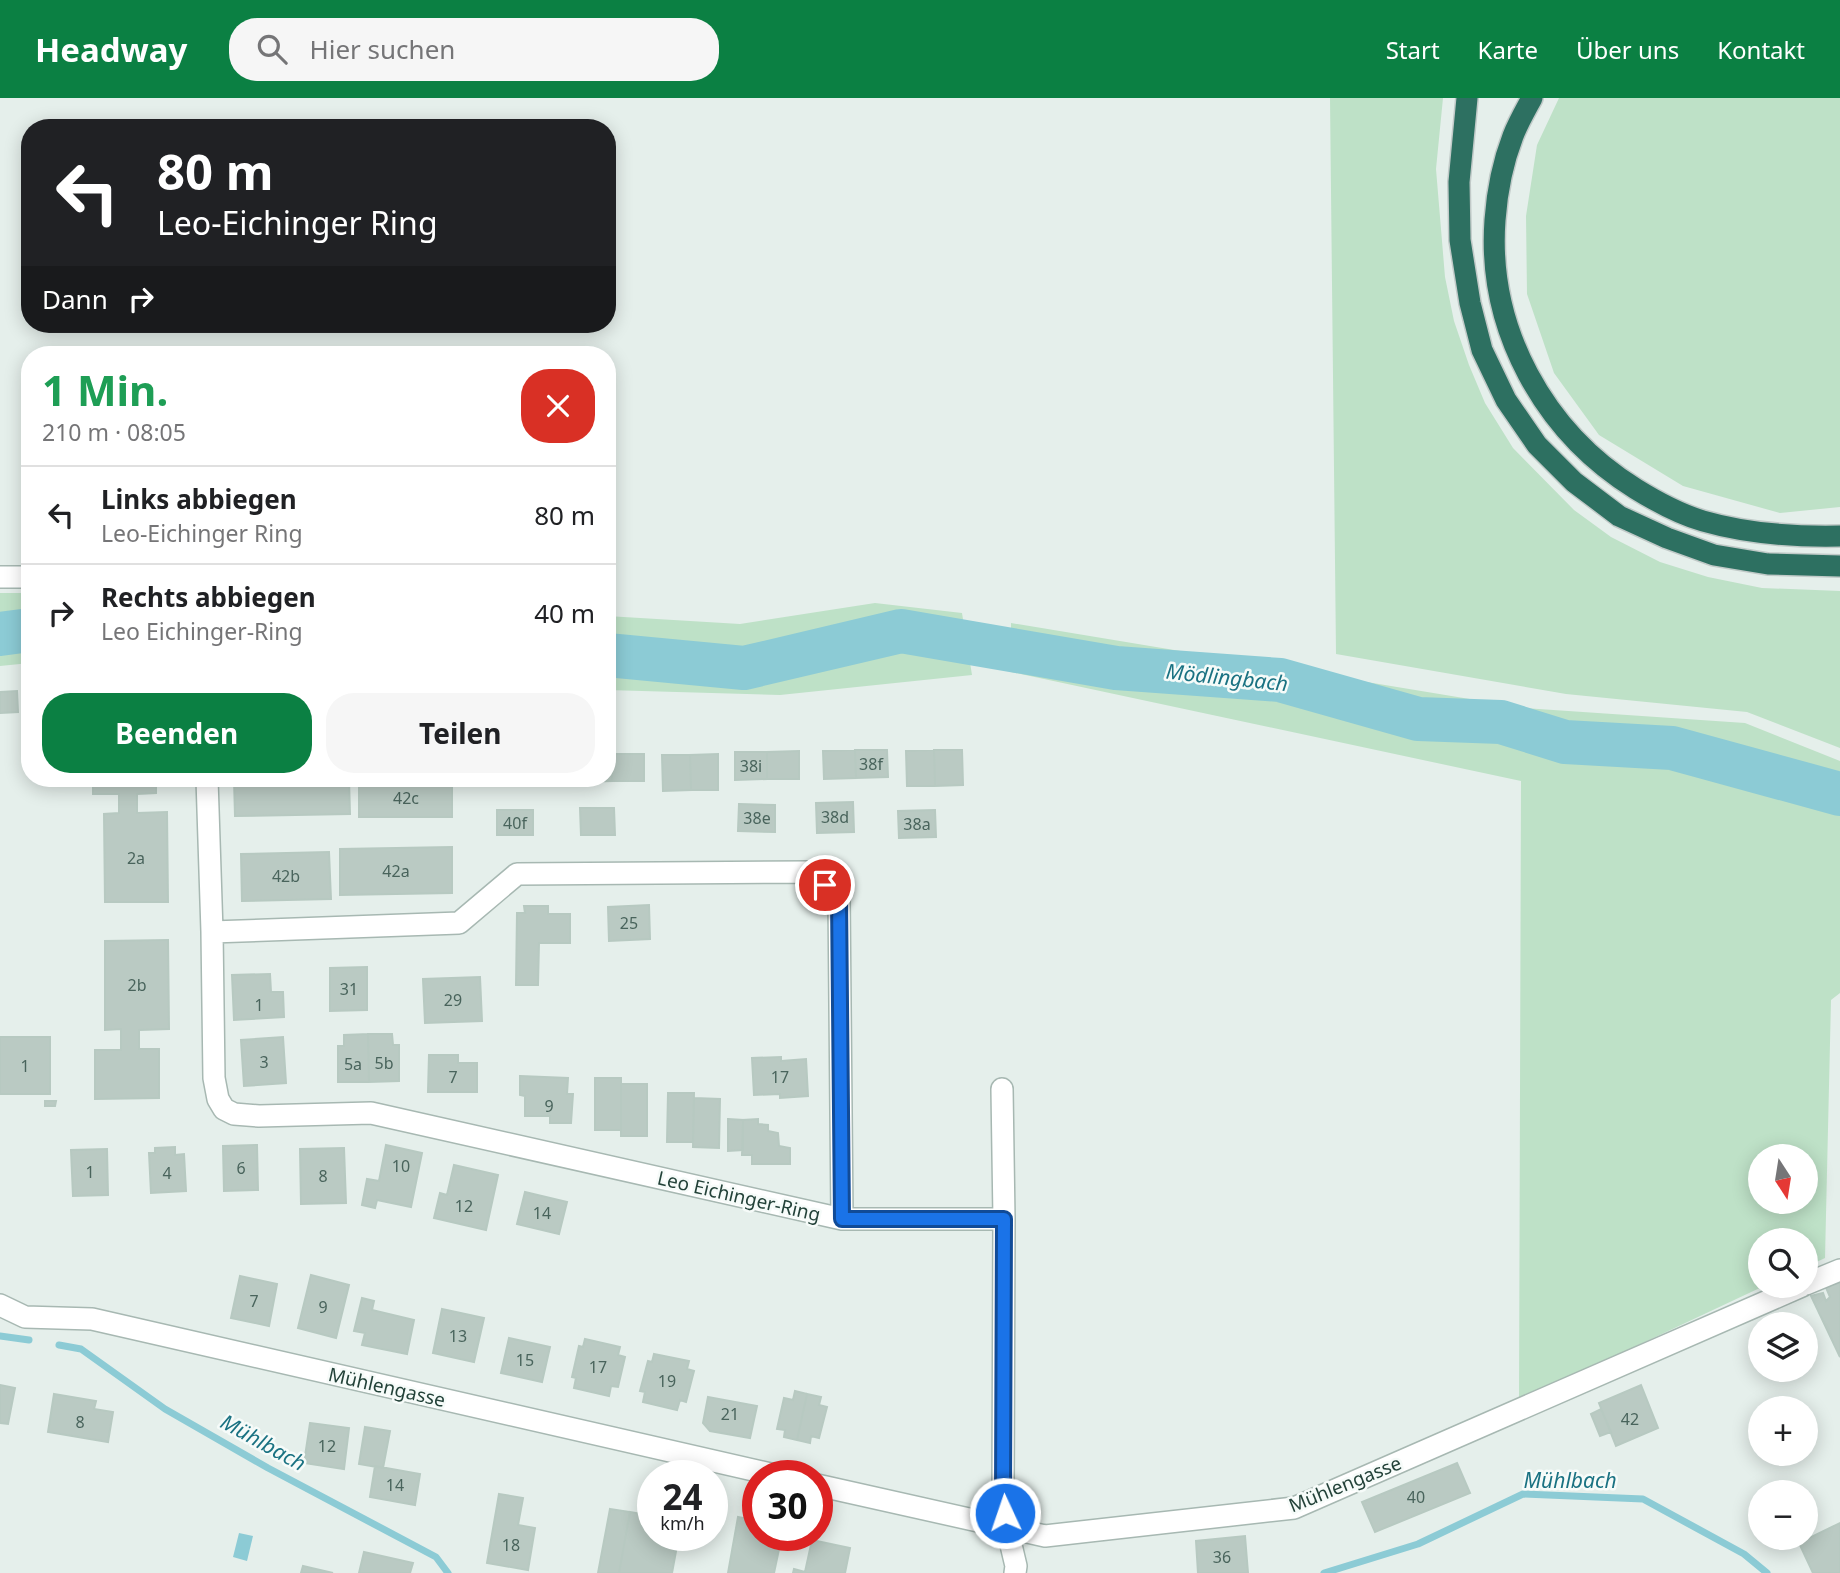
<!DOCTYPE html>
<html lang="de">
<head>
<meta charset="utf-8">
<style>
	:root { --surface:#fff; --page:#f6f6f6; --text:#202124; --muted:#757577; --line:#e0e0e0; --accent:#0b8043 }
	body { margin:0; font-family:"Noto Sans",sans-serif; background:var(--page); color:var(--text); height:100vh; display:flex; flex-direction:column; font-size:26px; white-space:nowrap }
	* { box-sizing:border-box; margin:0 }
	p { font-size:23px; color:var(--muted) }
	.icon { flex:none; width:38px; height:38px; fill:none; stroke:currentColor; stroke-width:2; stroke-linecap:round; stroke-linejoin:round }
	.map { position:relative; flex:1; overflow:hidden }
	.drawer { position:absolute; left:21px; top:248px; width:595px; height:441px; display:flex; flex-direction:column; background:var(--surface); border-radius:28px; box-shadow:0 4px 18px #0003 }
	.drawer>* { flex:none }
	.top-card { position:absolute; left:21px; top:21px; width:595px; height:214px; border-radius:28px; box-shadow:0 4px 18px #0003; background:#202124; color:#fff; overflow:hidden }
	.needle { width:46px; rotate:168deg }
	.fabs { position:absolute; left:1748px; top:1046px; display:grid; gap:14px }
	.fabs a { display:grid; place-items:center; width:70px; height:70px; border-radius:50%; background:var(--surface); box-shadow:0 4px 18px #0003; font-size:35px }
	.speed { position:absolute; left:637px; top:1362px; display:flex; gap:14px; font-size:35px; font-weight:700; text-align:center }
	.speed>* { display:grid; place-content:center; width:91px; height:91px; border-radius:50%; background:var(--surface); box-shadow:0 4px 18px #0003; line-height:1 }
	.speed small { font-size:18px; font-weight:400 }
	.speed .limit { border:10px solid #d22; background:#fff; color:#111 }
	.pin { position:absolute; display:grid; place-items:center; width:60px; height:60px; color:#fff; margin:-30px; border:4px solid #fff; border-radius:50%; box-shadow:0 2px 7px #0007 }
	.me { position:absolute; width:77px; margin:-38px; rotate:357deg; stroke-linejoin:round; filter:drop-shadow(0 0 5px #0008) }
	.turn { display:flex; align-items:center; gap:24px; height:147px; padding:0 21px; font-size:32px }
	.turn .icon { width:91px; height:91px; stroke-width:2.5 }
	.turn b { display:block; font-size:49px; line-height:60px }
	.then { display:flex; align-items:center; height:66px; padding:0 21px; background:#0003; gap:14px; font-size:26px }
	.round { display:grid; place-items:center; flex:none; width:74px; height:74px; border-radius:28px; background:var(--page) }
	.head { display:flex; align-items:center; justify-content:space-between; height:119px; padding:0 21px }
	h1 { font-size:42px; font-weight:700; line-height:52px; color:#1e9e55 }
	.primary-button { display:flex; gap:14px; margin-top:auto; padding:14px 21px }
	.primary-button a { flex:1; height:80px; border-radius:28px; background:var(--accent); color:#fff; font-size:28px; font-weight:700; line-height:80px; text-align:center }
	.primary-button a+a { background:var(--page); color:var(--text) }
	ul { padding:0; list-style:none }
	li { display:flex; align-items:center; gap:21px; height:98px; padding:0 21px; border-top:2px solid var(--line) }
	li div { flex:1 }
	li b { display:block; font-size:26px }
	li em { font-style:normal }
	header { display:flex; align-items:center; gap:42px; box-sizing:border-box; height:98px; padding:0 35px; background:var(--accent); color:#fff }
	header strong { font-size:33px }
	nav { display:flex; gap:38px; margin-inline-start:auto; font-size:24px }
	.search { width:490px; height:63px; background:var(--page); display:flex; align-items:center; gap:18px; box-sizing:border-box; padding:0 24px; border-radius:28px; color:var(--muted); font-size:26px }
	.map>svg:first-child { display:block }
	.green { fill:#bee1c7; fill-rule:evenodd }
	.water { fill:#8ccbd5 }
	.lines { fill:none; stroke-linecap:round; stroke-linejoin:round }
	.stream { stroke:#8ccbd5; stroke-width:7 }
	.river { stroke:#8ccbd5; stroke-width:44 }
	.building { fill:#bacac3; stroke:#b7c9c1; stroke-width:2 }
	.minor-casing { stroke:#a7b8b2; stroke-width:24 }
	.highway-casing { stroke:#c1cac8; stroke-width:24 }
	.minor { stroke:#fff; stroke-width:21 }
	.highway { stroke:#2d7061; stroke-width:21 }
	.route-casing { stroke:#114b97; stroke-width:18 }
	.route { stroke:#1a73e8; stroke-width:12 }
	.labels { text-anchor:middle; stroke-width:5; stroke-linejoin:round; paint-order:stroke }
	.number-label { font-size:16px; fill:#49645c }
	.street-label { font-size:19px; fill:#234239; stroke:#f6fbf9 }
	.water-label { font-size:21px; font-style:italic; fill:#1a7282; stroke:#f6fbf9 }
</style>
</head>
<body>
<header>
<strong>Headway</strong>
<div class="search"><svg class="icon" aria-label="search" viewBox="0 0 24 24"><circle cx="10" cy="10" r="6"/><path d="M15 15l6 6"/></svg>Hier suchen</div>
<nav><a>Start</a><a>Karte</a><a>Über uns</a><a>Kontakt</a></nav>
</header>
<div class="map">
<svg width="1840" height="1475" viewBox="0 0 1840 1475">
	<rect width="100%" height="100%" fill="#e5efeb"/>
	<path class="green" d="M 1330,0 L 1443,0 L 1436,71 L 1445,179 L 1454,223 L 1469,267 L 1485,305 L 1513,350 L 1574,412 L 1611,439 L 1660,464 L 1708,479 L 1762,490 L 1840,493 L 1840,650 L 1747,614 L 1566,596 L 1336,556 Z
		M 1559,0 L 1840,0 L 1840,409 L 1780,415 L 1683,388 L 1599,337 L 1554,275 L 1527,196 L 1526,118 L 1537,47 Z
		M 0,495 L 30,495 L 30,565 L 0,568 Z
		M 875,505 L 962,515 L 972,577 L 780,597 L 607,592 L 607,518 L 740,526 Z
		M 1011,525 L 1524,610 L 1745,625 L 1840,663 L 1840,895 L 1831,902 L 1825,1160 L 1806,1169 L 1806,1143 L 1760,1143 L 1760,1188 L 1764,1188 L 1519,1303 L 1521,683 L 1011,574 ZM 1760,1059 L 1806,1059 L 1806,1104 L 1760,1104 Z"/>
	<path class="water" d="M 239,1435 L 253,1438 L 247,1463 L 233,1459 Z"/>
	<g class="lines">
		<path class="stream" d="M 0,1238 L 29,1242
			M 59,1247 L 81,1251 L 165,1311 L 268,1370 L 436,1459 L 448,1475
			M 1324,1475 L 1418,1446 L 1523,1396 L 1643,1401 L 1744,1456 L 1767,1475"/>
		<path class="river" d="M 0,536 L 30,532
			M 607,557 L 744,570 L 901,533 L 1116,570 L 1280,582 L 1418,621 L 1501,624 L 1565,644 L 1672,650 L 1840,696"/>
	</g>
	<path class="building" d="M 17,593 L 18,614 L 0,615 L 0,594 Z
		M 855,652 L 887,652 L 888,679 L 856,680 Z
		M 855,652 L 856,680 L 824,681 L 823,653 Z
		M 934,652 L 962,652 L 963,687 L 935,688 Z
		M 934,652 L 935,688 L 907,688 L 906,653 Z
		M 799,653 L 799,681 L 767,681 L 767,654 Z
		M 735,654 L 767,654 L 767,681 L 735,682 Z
		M 607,656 L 612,656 L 612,683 L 580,684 L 580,681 L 607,681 Z
		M 612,656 L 644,656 L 644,683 L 612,683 Z
		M 718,656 L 718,692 L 691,692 L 690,657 Z
		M 662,657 L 690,657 L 691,692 L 663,693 Z
		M 93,681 L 156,681 L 156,695 L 137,696 L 137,715 L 167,714 L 168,804 L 105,804 L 104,716 L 119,715 L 119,696 L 93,696 Z
		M 234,681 L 349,681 L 350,716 L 235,718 Z
		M 359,681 L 452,681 L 452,719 L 359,719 Z
		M 497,681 L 529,681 L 529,685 L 497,685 Z
		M 529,681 L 561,681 L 561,684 L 529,685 Z
		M 853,704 L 854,734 L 817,735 L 816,705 Z
		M 739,706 L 775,707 L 775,734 L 738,733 Z
		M 580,710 L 614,710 L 615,737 L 581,737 Z
		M 497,712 L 533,712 L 533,737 L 497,737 Z
		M 935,712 L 936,739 L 899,740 L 898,713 Z
		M 452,749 L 452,795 L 340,797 L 340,751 Z
		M 329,754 L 331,801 L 242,803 L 241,756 Z
		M 649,807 L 650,841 L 609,843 L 608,809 Z
		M 524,808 L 548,808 L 548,816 L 570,816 L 570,845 L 539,845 L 538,887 L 516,887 L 517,815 L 525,815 Z
		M 168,842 L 169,931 L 139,932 L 139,951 L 159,951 L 159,1000 L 95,1001 L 95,952 L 121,952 L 121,931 L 105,932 L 105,843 Z
		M 367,869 L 367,912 L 330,913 L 330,870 Z
		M 270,876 L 271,894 L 283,894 L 284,919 L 234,922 L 232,877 Z
		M 480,879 L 482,923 L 425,925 L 423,881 Z
		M 368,936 L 392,936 L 393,947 L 399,947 L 399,983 L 369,984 Z
		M 368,936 L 369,984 L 338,984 L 338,948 L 344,948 L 344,937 Z
		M 0,939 L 50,939 L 50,996 L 0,996 Z
		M 283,939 L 286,985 L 244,988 L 241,942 Z
		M 429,957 L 458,957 L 458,965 L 477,965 L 477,994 L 428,994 Z
		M 781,959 L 781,963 L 806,961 L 808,998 L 780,1000 L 780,996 L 754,997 L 752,960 Z
		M 520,978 L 568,980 L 567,996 L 573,996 L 571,1025 L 550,1025 L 550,1018 L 525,1018 L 525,998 L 520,997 Z
		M 595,980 L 621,980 L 621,1032 L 595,1032 Z
		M 621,986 L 647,986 L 647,1038 L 621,1038 Z
		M 668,995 L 694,995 L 693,1044 L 667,1044 Z
		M 694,1000 L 720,1001 L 719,1050 L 693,1049 Z
		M 45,1003 L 56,1003 L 55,1008 L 45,1008 Z
		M 728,1021 L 743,1022 L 743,1052 L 728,1053 Z
		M 758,1021 L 758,1026 L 768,1027 L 768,1033 L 778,1035 L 779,1048 L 790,1050 L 790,1066 L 752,1066 L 752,1057 L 742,1057 L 743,1022 Z
		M 257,1047 L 258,1092 L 224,1093 L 223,1048 Z
		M 386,1047 L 422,1055 L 411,1109 L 377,1102 L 375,1110 L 362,1107 L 367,1081 L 379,1083 Z
		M 175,1049 L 175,1057 L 184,1056 L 186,1093 L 151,1095 L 149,1055 L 155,1055 L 155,1050 Z
		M 344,1050 L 346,1105 L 301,1106 L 300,1051 Z
		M 107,1051 L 108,1097 L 73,1098 L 71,1052 Z
		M 454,1067 L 498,1077 L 486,1132 L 434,1120 L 440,1095 L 447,1097 Z
		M 525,1094 L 567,1104 L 559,1136 L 517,1126 Z
		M 311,1177 L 349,1187 L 336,1240 L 298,1230 Z
		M 240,1178 L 277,1186 L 269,1228 L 231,1220 Z
		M 1840,1182 L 1840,1259 L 1811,1198 L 1823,1195 L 1826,1203 L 1830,1199 L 1825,1187 Z
		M 362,1200 L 374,1203 L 372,1212 L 414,1222 L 407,1256 L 362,1247 L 365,1235 L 354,1233 Z
		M 442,1211 L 484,1220 L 474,1264 L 433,1255 Z
		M 509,1240 L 550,1249 L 542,1284 L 501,1275 Z
		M 585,1241 L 620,1249 L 618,1257 L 625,1259 L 618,1289 L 611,1288 L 609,1298 L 574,1290 L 576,1280 L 572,1279 L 579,1248 L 583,1249 Z
		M 654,1256 L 689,1263 L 687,1271 L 694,1273 L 686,1304 L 680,1302 L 677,1312 L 643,1304 L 645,1294 L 640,1293 L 648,1263 L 652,1264 Z
		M 0,1287 L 15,1290 L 8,1326 L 0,1325 Z
		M 1641,1287 L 1658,1330 L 1616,1348 L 1599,1305 Z
		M 795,1293 L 807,1296 L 797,1342 L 784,1339 L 785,1332 L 777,1331 L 784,1300 L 793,1302 Z
		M 54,1296 L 96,1303 L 94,1311 L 113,1314 L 108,1344 L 48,1334 Z
		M 807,1296 L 821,1299 L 819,1307 L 827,1309 L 819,1340 L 811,1338 L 810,1345 L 797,1342 Z
		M 708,1299 L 757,1308 L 750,1340 L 710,1333 L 703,1325 Z
		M 1601,1311 L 1611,1334 L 1600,1338 L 1591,1316 Z
		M 310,1325 L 349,1330 L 344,1371 L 304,1365 Z
		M 365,1329 L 390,1333 L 383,1370 L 359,1366 Z
		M 1457,1365 L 1470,1395 L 1375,1434 L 1362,1404 Z
		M 375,1368 L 420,1376 L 415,1407 L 370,1399 Z
		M 499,1396 L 523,1400 L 518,1427 L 535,1430 L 528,1472 L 487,1465 Z
		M 610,1411 L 630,1414 L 619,1475 L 598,1475 Z
		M 630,1414 L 653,1418 L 653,1437 L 679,1437 L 672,1475 L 619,1475 Z
		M 738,1419 L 758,1423 L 758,1437 L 782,1437 L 774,1475 L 728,1475 Z
		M 1840,1425 L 1840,1475 L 1813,1475 L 1799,1445 Z
		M 1245,1438 L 1248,1475 L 1198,1475 L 1196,1443 Z
		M 812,1442 L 850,1450 L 845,1475 L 793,1475 L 794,1471 L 805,1474 Z
		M 364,1454 L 413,1465 L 410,1475 L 359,1475 Z
		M 303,1468 L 333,1475 L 301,1475 Z"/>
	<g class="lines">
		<defs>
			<path id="minor" d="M 0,479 L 30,479
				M 207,681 L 212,834
				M 1002,991 L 1004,1121 L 1003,1399 L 1007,1430 L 1016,1468 L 1015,1475
				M 842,1121 L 839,799 L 810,774 L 517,776 L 459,825 L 212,834 L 214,980 L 218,1001 L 224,1011 L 234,1016 L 259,1018 L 371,1015 L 842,1121 L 1004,1121
				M 1806,1186 L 1840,1172
				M 0,1207 L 25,1219 L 92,1221 L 775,1377
				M 817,1387 L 1045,1438 L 1294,1410 L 1802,1188"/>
			<path id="highway" d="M 1467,0 L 1459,84 L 1460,142 L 1470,205 L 1482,252 L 1506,302 L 1537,347 L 1574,384 L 1619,418 L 1667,440 L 1714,457 L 1768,466 L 1840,468
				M 1532,0 C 1525,13 1518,25 1513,38 C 1503,64 1497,94 1495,122 C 1487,231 1544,334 1636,391 C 1657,404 1679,416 1703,423 C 1748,436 1793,439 1840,438"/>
		</defs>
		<use href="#minor" class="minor-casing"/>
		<use href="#highway" class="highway-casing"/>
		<use href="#minor" class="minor"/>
		<use href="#highway" class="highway"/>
	</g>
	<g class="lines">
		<defs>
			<path id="route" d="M 825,787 L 839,799 L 842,1121 L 1004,1121 L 1003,1399 L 1005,1415"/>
		</defs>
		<use href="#route" class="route-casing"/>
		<use href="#route" class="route"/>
	</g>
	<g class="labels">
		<g class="number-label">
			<text x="871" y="672">38f</text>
			<text x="751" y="674">38i</text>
			<text x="406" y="706">42c</text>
			<text x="835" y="725">38d</text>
			<text x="757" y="726">38e</text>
			<text x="515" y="731">40f</text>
			<text x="917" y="732">38a</text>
			<text x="136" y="766">2a</text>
			<text x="396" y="779">42a</text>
			<text x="286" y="784">42b</text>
			<text x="629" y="831">25</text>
			<text x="137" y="893">2b</text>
			<text x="349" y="897">31</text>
			<text x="453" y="908">29</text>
			<text x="259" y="913">1</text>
			<text x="264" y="970">3</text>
			<text x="384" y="971">5b</text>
			<text x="353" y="972">5a</text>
			<text x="25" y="974">1</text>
			<text x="453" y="985">7</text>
			<text x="780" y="985">17</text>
			<text x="549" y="1014">9</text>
			<text x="401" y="1074">10</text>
			<text x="241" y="1076">6</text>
			<text x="90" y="1080">1</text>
			<text x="167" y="1081">4</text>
			<text x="323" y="1084">8</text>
			<text x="464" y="1114">12</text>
			<text x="542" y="1121">14</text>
			<text x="254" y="1209">7</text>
			<text x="323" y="1215">9</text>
			<text x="458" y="1244">13</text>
			<text x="525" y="1268">15</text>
			<text x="598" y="1275">17</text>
			<text x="667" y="1289">19</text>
			<text x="730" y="1322">21</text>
			<text x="1630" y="1327">42</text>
			<text x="80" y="1330">8</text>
			<text x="327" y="1354">12</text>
			<text x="395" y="1393">14</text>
			<text x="1416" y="1405">40</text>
			<text x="511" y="1453">18</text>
			<text x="1222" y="1465">36</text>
		</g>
		<g class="street-label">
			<text transform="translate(739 1098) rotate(13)" y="7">Leo Eichinger-Ring</text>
			<text transform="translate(387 1289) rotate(13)" y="7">Mühlengasse</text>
			<text transform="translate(1345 1386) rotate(-22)" y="7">Mühlengasse</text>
		</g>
		<g class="water-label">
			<text transform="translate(1227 580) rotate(6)" y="7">Mödlingbach</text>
			<text transform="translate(263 1345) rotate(29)" y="7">Mühlbach</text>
			<text x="1570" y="1390">Mühlbach</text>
		</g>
	</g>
</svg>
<div class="fabs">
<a><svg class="needle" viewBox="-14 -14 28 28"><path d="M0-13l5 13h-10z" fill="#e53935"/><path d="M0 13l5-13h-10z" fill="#757577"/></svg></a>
<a><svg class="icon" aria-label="search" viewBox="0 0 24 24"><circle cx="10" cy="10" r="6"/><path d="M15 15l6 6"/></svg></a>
<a><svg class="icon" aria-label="layers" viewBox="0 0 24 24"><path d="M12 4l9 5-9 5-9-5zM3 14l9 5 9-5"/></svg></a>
<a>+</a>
<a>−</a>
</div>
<div class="speed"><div>24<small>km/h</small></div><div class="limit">30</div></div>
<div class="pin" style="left:825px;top:787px;background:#d93025"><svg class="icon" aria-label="arrive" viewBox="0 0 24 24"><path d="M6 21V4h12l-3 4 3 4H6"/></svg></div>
<svg class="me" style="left:1005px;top:1415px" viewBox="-20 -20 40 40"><circle r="17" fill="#1a73e8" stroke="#fff" stroke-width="3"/><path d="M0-11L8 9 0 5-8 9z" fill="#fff"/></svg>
<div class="top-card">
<div class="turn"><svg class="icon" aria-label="left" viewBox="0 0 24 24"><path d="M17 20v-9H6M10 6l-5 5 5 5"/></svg><div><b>80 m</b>Leo-Eichinger Ring</div></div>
<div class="then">Dann<svg class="icon" aria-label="right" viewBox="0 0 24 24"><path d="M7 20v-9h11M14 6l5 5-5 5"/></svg></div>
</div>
<section class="drawer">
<div class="head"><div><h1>1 Min.</h1><p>210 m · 08:05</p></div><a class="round" style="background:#d93025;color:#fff"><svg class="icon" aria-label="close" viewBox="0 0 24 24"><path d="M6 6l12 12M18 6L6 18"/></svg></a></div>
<ul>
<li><svg class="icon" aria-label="left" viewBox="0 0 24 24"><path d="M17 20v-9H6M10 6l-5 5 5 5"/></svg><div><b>Links abbiegen</b><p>Leo-Eichinger Ring</p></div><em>80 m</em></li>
<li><svg class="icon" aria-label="right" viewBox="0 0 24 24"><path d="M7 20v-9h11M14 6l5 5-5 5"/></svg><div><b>Rechts abbiegen</b><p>Leo Eichinger-Ring</p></div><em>40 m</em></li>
</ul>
<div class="primary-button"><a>Beenden</a><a>Teilen</a></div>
</section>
</div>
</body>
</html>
